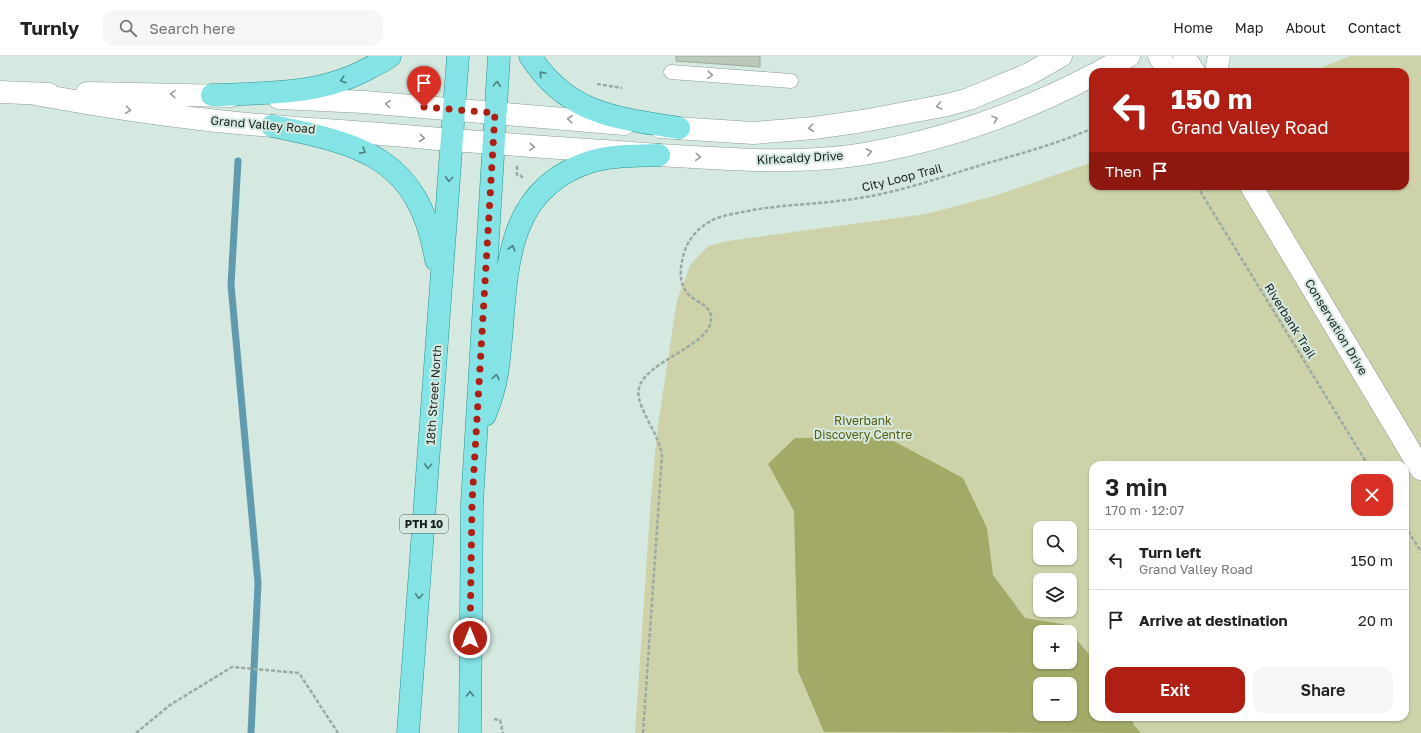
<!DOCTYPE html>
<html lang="en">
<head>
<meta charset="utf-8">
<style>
	:root { --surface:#fff; --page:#f6f6f6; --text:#222; --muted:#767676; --line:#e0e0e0; --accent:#af1f14 }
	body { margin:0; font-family:"Golos Text",sans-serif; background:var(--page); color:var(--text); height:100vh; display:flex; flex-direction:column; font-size:15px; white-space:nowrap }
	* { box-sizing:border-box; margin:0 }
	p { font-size:13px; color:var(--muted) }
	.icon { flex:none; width:22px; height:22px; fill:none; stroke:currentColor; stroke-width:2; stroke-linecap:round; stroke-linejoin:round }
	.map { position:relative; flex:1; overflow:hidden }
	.sheet { position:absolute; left:1089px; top:405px; width:320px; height:260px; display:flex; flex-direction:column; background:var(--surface); border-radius:12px; box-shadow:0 1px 3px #0004 }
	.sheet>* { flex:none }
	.guide { position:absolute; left:1089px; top:12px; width:320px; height:122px; border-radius:12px; box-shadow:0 1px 3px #0004; background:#af1f14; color:#fff; overflow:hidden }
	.controls { position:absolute; left:1033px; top:465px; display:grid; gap:8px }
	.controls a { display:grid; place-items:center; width:44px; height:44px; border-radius:8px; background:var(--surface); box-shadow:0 1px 3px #0004; font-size:20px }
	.pin { position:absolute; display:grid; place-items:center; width:34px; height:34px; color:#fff; margin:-41px -17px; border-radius:50% 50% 50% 0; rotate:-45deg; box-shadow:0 0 4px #0007 }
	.pin .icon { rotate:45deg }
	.me { position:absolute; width:44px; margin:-22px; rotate:0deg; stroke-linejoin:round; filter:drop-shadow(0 0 3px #0008) }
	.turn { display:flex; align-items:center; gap:14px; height:84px; padding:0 16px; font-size:18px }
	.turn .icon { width:52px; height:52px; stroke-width:2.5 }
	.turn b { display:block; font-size:28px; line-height:34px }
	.then { display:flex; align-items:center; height:38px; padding:0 16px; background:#0003; gap:8px; font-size:15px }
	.round { display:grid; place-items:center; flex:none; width:42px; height:42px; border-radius:12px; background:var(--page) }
	.head { display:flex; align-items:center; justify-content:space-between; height:68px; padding:0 16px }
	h1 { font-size:24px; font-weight:600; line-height:30px }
	.button { display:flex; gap:8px; margin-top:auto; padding:8px 16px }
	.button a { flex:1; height:46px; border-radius:12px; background:var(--accent); color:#fff; font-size:16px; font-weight:600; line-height:46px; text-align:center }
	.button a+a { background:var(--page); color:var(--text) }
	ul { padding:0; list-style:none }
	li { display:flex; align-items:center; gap:12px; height:60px; padding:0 16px; border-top:1px solid var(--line) }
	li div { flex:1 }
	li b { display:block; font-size:15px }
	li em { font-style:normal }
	header { display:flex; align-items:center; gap:24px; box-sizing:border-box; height:56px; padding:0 20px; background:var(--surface); border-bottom:1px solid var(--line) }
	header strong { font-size:19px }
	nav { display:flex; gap:22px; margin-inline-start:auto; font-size:14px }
	.search { width:280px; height:36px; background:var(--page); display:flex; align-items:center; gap:10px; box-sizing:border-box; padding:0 14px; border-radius:12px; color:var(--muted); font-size:15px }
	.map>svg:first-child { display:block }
	.green { fill:#cdd2a9; fill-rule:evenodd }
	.forest { fill:#a3aa68; fill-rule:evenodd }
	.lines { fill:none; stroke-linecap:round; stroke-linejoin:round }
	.stream { stroke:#609aae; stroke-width:7 }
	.building { fill:#bcc8ba; stroke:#9eaa9c }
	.lane-casing { stroke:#8b9d96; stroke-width:15 }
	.street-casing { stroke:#8b9d96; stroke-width:23 }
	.secondary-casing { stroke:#8b9d96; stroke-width:23 }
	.primary-casing { stroke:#299394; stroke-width:23 }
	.path { stroke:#9baba4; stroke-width:2.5; stroke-dasharray:4 2; stroke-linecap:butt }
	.lane { stroke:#fff; stroke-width:14 }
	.street { stroke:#fff; stroke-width:22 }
	.secondary { stroke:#fff; stroke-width:22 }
	.primary { stroke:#83e3e5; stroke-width:22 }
	.oneway { stroke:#4e8282 }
	.oneway2 { stroke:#989b9a }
	.route { stroke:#af1f14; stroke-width:7; stroke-dasharray:0 12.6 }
	.labels { text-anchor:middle; stroke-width:4; stroke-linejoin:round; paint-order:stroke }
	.shield { fill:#d5e9e0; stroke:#515d58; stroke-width:1 }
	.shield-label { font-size:11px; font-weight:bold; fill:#19211e }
	.street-label { font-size:12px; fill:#19211e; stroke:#d5e9e0 }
	.park-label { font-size:12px; fill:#585c0f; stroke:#d5e9e0 }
</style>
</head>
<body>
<header>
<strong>Turnly</strong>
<div class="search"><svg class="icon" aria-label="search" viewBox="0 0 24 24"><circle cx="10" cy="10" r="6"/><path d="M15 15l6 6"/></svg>Search here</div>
<nav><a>Home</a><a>Map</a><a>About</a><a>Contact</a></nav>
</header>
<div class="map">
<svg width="1421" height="677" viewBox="0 0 1421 677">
	<rect width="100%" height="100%" fill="#d5e9e0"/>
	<path class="green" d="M 1350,0 L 1421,0 L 1421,677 L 635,677 L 651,442 L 657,376 L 677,244 L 691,208 L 708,190 L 728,185 L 926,158 L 994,140 L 1093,106 L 1093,130 L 1405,130 L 1405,16 L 1311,16 ZM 1093,409 L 1405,409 L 1405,661 L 1093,661 ZM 1040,472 L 1070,472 L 1070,502 L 1040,502 ZM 1040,524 L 1070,524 L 1070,554 L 1040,554 ZM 1040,576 L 1070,576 L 1070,606 L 1040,606 ZM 1040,628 L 1070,628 L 1070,658 L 1040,658 Z"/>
	<path class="forest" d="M 886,381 L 963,422 L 987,472 L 993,519 L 1025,562 L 1063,568 L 1070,576 L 1040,576 L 1040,606 L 1070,606 L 1070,576 L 1093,603 L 1093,661 L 1131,661 L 1134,669 L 1141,677 L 824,676 L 798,615 L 794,455 L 768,408 L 795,382 ZM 1040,628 L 1070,628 L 1070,658 L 1040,658 Z"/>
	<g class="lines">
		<path class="stream" d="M 238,105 L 231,229 L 258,527 L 251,677"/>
	</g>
	<path class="building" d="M 676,0 L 760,0 L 760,11 L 676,5 Z"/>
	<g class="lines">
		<defs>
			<path id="lane" d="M 671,16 L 791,25"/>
			<path id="street" d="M 1159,0 L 1169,16
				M 1184,0 L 1194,16
				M 1251,130 L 1421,413"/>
			<path id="secondary" d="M 1099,16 L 1129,0
				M 1216,16 L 1219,0
				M 0,36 L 49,38
				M 87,37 L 231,40
				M 35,38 C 90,48 145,57 200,63 C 272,72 344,74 416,81 C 497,88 578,93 659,99 C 727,103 796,109 864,98 C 944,84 1021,57 1093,19
				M 279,42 L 364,46 L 624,68
				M 660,71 L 753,77 L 814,72 L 863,65 L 947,49 L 969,43 L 1029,18 L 1061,0"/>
			<path id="primary" d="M 530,0 C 567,58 616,62 679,72
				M 212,39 C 266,37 323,39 371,11 C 377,8 384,5 390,0
				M 272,70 C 362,88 419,102 436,204
				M 485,359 C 490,346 495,332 497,318 C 510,238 492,135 593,105 C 614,99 637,100 659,99
				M 408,677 L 458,0
				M 470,677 L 472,447 L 499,0"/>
		</defs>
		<use href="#lane" class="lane-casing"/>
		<use href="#street" class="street-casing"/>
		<use href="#secondary" class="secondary-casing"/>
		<use href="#primary" class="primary-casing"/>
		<path class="path" d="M 597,28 L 622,32
			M 517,110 L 517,119 L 520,119 L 524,123
			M 1197,130 L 1368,409
			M 1405,470 L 1421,496
			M 494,663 L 500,664 L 503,677
			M 136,677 L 170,649 L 232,611 L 299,617 L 338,677
			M 643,677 L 662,400 C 660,378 634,349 639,332 C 645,306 708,290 711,265 C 713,250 698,247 690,240 C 677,228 680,209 685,194 C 689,183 698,172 709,166 C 719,160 732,158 743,156 C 779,148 816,149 853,143 C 897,137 939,122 981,109 C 1019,98 1057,88 1093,72"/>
		<use href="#lane" class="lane"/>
		<use href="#street" class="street"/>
		<use href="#secondary" class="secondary"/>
		<use href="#primary" class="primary"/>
	</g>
	<defs><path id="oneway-chevron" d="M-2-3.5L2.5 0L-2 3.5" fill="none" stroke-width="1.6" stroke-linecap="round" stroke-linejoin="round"/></defs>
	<g class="oneway">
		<use href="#oneway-chevron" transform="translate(542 18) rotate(-131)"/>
		<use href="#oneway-chevron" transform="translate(343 24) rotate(163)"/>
		<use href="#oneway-chevron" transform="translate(497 28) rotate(-86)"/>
		<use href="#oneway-chevron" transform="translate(363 95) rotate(29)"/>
		<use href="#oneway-chevron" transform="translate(449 123) rotate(94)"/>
		<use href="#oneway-chevron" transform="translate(512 192) rotate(-75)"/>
		<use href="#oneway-chevron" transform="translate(496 321) rotate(-80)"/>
		<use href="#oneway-chevron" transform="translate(428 410) rotate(94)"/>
		<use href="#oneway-chevron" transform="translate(419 540) rotate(94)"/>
		<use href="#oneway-chevron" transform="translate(470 638) rotate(-90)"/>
	</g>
	<g class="oneway2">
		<use href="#oneway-chevron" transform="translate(710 19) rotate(4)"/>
		<use href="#oneway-chevron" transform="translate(173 38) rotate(-178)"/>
		<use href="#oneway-chevron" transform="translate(388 48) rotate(-175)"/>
		<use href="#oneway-chevron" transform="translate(939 50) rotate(169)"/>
		<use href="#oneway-chevron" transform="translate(128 54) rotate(8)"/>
		<use href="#oneway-chevron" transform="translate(570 63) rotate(-175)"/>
		<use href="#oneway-chevron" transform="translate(995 63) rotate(-19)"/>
		<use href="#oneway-chevron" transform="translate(811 72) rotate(174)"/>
		<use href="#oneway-chevron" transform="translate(422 82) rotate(6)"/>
		<use href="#oneway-chevron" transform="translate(532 91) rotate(4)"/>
		<use href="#oneway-chevron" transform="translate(869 96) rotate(-12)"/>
		<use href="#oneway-chevron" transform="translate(698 101) rotate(4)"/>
	</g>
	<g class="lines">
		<path class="route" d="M 424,51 L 495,57 L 472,447 L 470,582"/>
	</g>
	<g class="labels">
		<rect class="shield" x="400" y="459" width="48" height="18" rx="3"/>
		<g class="shield-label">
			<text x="424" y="472">PTH 10</text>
		</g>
		<g class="street-label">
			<text transform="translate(263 69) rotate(5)" y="4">Grand Valley Road</text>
			<text transform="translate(800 102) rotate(-3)" y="4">Kirkcaldy Drive</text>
			<text transform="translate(902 122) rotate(-14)" y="4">City Loop Trail</text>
			<text transform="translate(1290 265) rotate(58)" y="4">Riverbank Trail</text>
			<text transform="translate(1336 271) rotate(59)" y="4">Conservation Drive</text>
			<text transform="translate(434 339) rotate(-86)" y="4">18th Street North</text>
		</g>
		<g class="park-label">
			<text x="863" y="369">Riverbank<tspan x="863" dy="14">Discovery Centre</tspan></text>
		</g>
	</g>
</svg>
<div class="controls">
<a><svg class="icon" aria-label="search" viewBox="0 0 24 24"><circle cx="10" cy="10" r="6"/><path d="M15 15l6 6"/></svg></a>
<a><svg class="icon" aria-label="layers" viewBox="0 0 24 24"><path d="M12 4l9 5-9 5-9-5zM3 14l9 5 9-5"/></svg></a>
<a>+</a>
<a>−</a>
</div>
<div class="pin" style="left:424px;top:51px;background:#d93025"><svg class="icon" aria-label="arrive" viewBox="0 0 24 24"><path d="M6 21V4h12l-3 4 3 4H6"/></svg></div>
<svg class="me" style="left:470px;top:582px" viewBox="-20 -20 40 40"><circle r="17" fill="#af1f14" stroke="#fff" stroke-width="3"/><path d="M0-11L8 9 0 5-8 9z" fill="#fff"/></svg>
<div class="guide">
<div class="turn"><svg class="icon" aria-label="left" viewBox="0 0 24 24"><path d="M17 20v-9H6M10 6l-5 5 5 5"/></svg><div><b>150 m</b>Grand Valley Road</div></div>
<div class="then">Then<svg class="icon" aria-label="arrive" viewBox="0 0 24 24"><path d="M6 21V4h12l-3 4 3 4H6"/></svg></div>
</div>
<section class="sheet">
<div class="head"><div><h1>3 min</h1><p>170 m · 12:07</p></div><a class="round" style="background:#d93025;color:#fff"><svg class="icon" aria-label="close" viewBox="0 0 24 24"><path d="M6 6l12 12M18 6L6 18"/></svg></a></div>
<ul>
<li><svg class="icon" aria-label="left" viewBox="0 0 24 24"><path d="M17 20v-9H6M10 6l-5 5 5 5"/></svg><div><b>Turn left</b><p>Grand Valley Road</p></div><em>150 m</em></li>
<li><svg class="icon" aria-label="arrive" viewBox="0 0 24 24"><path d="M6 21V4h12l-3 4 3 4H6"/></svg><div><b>Arrive at destination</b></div><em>20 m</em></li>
</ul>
<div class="button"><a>Exit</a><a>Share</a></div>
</section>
</div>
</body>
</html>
